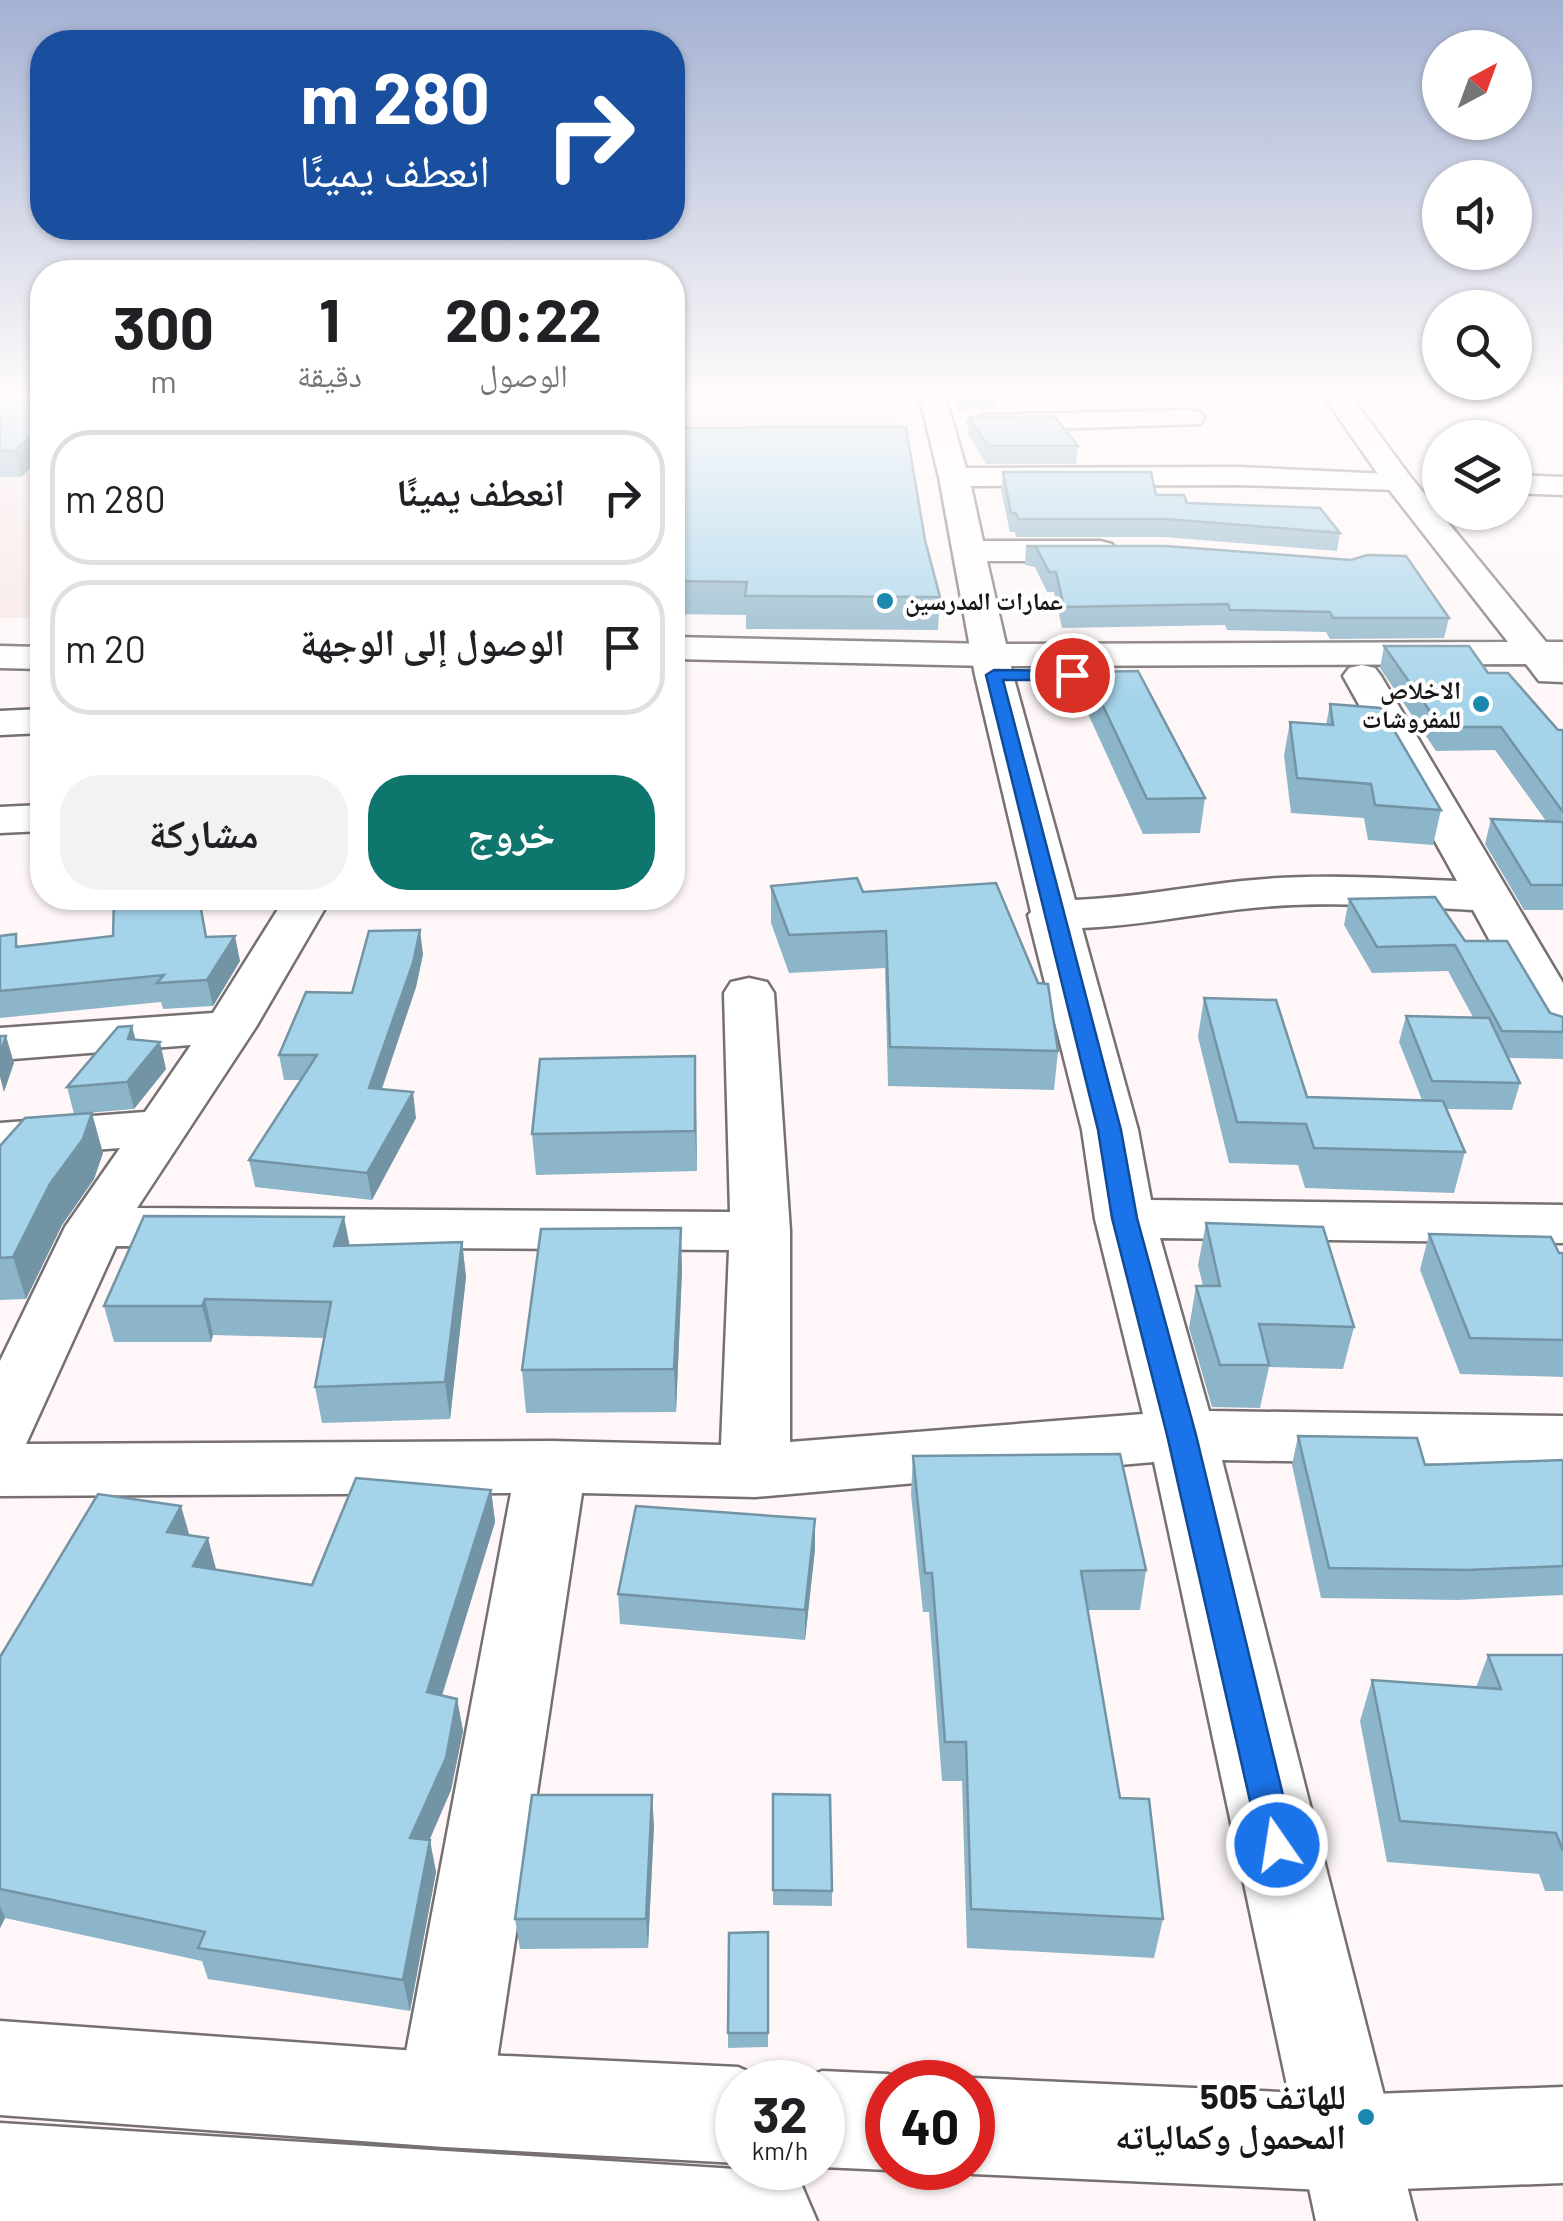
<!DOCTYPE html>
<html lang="ar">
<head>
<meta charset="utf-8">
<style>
	:root { --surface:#fff; --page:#f2f2f2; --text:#202124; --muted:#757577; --line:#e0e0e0; --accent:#0f766e }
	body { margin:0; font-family:Barlow,"Noto Naskh Arabic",sans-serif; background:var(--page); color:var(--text); direction:rtl; height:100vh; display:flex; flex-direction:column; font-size:38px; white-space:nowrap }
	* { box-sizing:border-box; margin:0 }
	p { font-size:32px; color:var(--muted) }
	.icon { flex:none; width:55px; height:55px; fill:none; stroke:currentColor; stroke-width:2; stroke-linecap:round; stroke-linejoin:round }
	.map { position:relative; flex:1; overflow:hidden; direction:ltr }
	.side { position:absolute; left:30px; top:260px; width:655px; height:650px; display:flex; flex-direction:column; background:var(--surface); border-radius:40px; box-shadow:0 2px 8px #0004; direction:rtl }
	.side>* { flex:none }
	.banner { position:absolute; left:30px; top:30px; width:655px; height:210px; border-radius:40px; box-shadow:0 2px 8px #0004; direction:rtl; background:#1a4fa0; color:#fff; overflow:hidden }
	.needle { width:65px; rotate:41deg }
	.tools { position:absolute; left:1422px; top:30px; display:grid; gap:20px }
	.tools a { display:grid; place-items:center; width:110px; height:110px; border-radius:50%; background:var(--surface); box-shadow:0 2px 8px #0004; font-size:50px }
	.speed { position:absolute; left:715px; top:2060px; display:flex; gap:20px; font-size:50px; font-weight:700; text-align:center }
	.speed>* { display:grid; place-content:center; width:130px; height:130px; border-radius:50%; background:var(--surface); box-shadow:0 2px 8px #0004; line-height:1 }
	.speed small { font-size:25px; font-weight:400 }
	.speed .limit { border:15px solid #d22; background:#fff; color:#111 }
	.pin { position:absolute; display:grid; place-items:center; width:85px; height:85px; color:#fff; margin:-42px; border:5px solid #fff; border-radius:50%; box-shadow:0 2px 10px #0007 }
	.me { position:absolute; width:110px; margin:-55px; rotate:347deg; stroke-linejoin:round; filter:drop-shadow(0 0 8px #0008) }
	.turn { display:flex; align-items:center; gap:35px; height:210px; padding:0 30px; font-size:45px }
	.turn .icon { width:130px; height:130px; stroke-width:2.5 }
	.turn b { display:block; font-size:70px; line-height:85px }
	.eta { display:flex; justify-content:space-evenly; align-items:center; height:170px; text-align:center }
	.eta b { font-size:60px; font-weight:700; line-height:70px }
	.cta { display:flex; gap:20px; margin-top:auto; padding:20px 30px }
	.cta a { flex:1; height:115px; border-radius:40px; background:var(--accent); color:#fff; font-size:40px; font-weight:700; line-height:115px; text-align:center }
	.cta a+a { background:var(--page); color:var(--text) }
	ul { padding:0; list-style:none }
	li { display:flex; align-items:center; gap:30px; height:135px; margin:0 20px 15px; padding:0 10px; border:5px solid var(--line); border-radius:40px }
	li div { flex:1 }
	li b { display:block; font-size:38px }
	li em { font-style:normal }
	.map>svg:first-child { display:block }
	.built { fill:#f6e6e7 }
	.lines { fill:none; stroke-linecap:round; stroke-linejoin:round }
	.minor-casing { stroke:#777071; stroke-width:5 }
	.major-casing { stroke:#777071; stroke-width:5 }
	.minor { fill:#fff; fill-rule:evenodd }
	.major { fill:#fff; fill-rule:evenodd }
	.wall { fill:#8db5c9 }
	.shaded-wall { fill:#7394a4 }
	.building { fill:#a4d3ea; stroke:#7394a4; stroke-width:2.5 }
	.route { fill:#1a73e8; stroke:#114b97; stroke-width:2.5 }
	.poi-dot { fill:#1c88af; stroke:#fff; stroke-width:4 }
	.labels { text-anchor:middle; stroke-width:8; stroke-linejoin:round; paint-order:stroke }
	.far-poi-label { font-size:25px; font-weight:bold; fill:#1a1718; stroke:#fff; text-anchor:start }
	.near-poi-label { font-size:35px; font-weight:bold; fill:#1a1718; stroke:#fff; text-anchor:end }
</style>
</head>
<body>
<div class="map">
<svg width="1563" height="2221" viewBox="0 0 1563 2221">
	<rect width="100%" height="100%" fill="#fef6f7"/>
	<path class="built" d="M 0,395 L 42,395 L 42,618 L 0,618 Z
		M 672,395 L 856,395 L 893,407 L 905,455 L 673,456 Z"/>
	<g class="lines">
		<defs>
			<path id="minor" d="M 919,395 L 945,395 L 966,468 L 1238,467 L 1409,475 L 1413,481 L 1409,487 L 1398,490 L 1238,485 L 971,486 L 983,541 L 1100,541 L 1112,544 L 1116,551 L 1112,558 L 1100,561 L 987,561 L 1013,675 L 1075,900 C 1132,898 1186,887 1242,881 C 1314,873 1385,878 1457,881 L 1343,676 L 1349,668 L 1362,665 L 1375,668 L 1381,676 L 1563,983 L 1563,1042 L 1545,1038 L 1537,1027 L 1473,910 C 1396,906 1319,900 1242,909 C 1188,915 1137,926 1082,928 L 1138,1130 L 1151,1200 L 1563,1205 L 1563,1243 L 1160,1238 L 1209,1411 L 1563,1416 L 1563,1466 L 1222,1460 L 1416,2221 L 1316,2221 L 1154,1462 L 755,1497 L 582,1493 L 491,2100 L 477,2133 L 444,2147 L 411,2133 L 397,2100 L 511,1493 L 0,1496 L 0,1361 L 65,1227 L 120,1148 L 0,1157 L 0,1123 L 145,1112 L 191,1045 L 0,1060 L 0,1028 L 213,1013 L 285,898 L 331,898 L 256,1027 L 137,1208 L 730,1212 L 724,993 L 731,982 L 749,978 L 767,982 L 774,993 L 790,1231 L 790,1442 L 1143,1414 L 1095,1219 L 1082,1130 L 1028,915 L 1031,912 L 975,675 L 939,477 ZM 116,1246 L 729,1250 L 721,1445 L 551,1441 L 26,1444 Z
				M 1190,410 L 1200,412 L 1204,418 L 1200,424 L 983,431 L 969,423 L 983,415 Z
				M 1515,475 L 1563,477 L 1563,495 L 1515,493 Z
				M 42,709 L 42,733 L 0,735 L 0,711 Z
				M 42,805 L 42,831 L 0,833 L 0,807 Z"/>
			<path id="major" d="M 1323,395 L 1350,395 L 1409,475 L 1546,642 L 1563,642 L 1563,682 L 1539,681 L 1526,664 L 990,666 L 672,659 L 672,637 L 990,644 L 1508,642 L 1387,487 Z
				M 0,646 L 42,647 L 42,669 L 0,668 Z
				M 0,2021 L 444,2053 L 738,2067 L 772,2082 L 738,2082 L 738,2163 L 444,2147 L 0,2115 Z
				M 822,2071 L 888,2074 L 908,2082 L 888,2082 L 888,2168 L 893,2168 L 888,2170 L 822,2167 L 822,2082 L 795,2082 Z
				M 972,2078 L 1347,2095 L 1563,2087 L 1563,2183 L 1347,2191 L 972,2174 L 957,2168 L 972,2168 L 972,2082 L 962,2082 Z
				M 0,2123 L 767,2171 L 802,2186 L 817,2221 L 0,2221 Z"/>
		</defs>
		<use href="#minor" class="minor-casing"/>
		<use href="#major" class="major-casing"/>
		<use href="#minor" class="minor"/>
		<use href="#major" class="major"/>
	</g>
	<path class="wall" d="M 0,395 L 42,395 L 42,456 L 21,477 L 0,477 Z
		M 953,395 L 996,395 L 995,410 L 958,411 Z
		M 969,417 L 1078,446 L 1076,464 L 986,464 L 968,434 Z
		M 672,428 L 925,540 L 940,597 L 938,630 L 746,629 L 746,615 L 672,614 Z
		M 1003,472 L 1156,495 L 1187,503 L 1340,533 L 1337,551 L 1164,537 L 1016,537 L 1015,532 L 1010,532 L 1001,490 Z
		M 1026,546 L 1449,618 L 1444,638 L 1330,639 L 1326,632 L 1227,630 L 1225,625 L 1062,628 L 1054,592 L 1047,592 L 1035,567 L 1025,565 Z
		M 1384,646 L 1488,673 L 1558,730 L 1563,730 L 1563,910 L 1524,910 L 1485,844 L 1491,819 L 1546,821 L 1495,750 L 1436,751 L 1380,668 Z
		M 1087,672 L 1205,798 L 1200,833 L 1143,834 L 1084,705 Z
		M 1330,704 L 1441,810 L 1433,845 L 1368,840 L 1364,818 L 1291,813 L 1284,755 L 1290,722 L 1326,725 Z
		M 771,886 L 863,892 L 1038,983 L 1058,1051 L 1054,1090 L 888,1086 L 885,968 L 789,973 L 771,923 Z
		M 1349,899 L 1465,941 L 1550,1013 L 1563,1017 L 1563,1059 L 1508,1058 L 1520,1083 L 1512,1110 L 1446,1109 L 1465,1152 L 1454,1193 L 1305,1188 L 1298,1165 L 1229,1163 L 1198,1037 L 1204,998 L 1307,1097 L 1422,1100 L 1399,1042 L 1406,1016 L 1473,1017 L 1448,971 L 1372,973 L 1344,925 Z
		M 0,936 L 20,946 L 207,937 L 240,961 L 213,1006 L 163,1009 L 161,1002 L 0,1018 Z
		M 423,954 L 416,987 L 382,1089 L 416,1118 L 372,1200 L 255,1187 L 249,1160 L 301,1080 L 284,1080 L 279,1055 L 352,993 Z
		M 135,1040 L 166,1069 L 134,1109 L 74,1114 L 67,1087 Z
		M 695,1056 L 697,1171 L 536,1175 L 532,1134 Z
		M 0,1146 L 103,1153 L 94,1179 L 62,1225 L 26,1299 L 0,1300 Z
		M 1206,1223 L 1354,1327 L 1343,1369 L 1269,1367 L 1260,1408 L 1212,1407 L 1189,1328 L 1196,1286 L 1203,1286 L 1198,1265 Z
		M 1429,1234 L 1563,1253 L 1563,1377 L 1460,1374 L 1420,1270 Z
		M 462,1242 L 466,1277 L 450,1419 L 322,1423 L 315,1387 L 324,1338 L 213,1335 L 211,1342 L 114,1342 L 104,1306 L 350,1246 Z
		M 682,1270 L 676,1412 L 526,1413 L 522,1370 Z
		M 1298,1436 L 1425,1465 L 1563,1460 L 1563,1595 L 1458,1600 L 1321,1598 L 1292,1465 Z
		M 913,1456 L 1146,1570 L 1140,1610 L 1088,1610 L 1120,1798 L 1163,1919 L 1154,1958 L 967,1948 L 962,1781 L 942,1781 L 929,1612 L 923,1612 L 911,1494 Z
		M 491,1490 L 495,1522 L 442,1696 L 457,1699 L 463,1731 L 451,1790 L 429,1840 L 436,1872 L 410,2011 L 208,1979 L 202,1961 L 5,1918 L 0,1928 L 0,1657 L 189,1535 L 216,1570 L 312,1585 Z
		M 815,1549 L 805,1640 L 620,1624 L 618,1594 Z
		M 1488,1655 L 1563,1655 L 1563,1891 L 1545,1891 L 1539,1874 L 1387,1862 L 1360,1721 L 1372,1680 L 1476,1688 Z
		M 654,1825 L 648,1948 L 520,1949 L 515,1919 Z
		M 773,1890 L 832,1891 L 832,1906 L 773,1905 Z
		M 768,1932 L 768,2047 L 728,2048 L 728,2033 Z"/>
	<path class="shaded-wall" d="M 42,425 L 42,456 L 21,477 L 15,451 Z
		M 420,930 L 423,954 L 416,987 L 373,1114 L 369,1088 Z
		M 235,936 L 240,961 L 213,1006 L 207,980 Z
		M 132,1026 L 139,1053 L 128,1039 Z
		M 6,1036 L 14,1063 L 4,1092 L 0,1077 L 0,1054 Z
		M 160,1042 L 166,1069 L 134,1109 L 127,1082 Z
		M 695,1056 L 696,1096 L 697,1171 L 695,1131 Z
		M 413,1092 L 416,1118 L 372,1200 L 367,1173 Z
		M 92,1113 L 103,1153 L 94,1179 L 62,1225 L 26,1299 L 13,1257 L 50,1184 Z
		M 344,1217 L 351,1252 L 334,1246 Z
		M 681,1228 L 682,1270 L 676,1412 L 674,1369 Z
		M 462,1242 L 466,1277 L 450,1419 L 445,1382 Z
		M 205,1299 L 213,1335 L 211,1342 L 202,1306 Z
		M 491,1490 L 495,1522 L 433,1724 L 427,1692 Z
		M 181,1506 L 190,1537 L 167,1532 Z
		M 815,1519 L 815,1549 L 805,1640 L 805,1610 Z
		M 208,1538 L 216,1569 L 193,1566 Z
		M 457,1699 L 463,1731 L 451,1790 L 417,1869 L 410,1838 Z
		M 652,1795 L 654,1825 L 648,1948 L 646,1919 Z
		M 430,1840 L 436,1872 L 410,2011 L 403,1980 Z
		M 0,1906 L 5,1918 L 0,1928 Z"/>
	<path class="building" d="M 0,395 L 42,395 L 42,425 L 15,451 L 0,451 Z
		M 1054,416 L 1078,446 L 988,446 L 969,417 Z
		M 906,427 L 925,540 L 940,597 L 745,596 L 747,582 L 672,581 L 672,428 Z
		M 1003,472 L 1151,472 L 1156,495 L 1184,495 L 1187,503 L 1320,508 L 1340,533 L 1166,519 L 1018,519 L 1016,513 L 1011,513 Z
		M 1026,546 L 1166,546 L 1351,560 L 1367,555 L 1406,556 L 1449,618 L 1333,618 L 1330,612 L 1230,610 L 1228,604 L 1064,607 L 1056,572 L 1049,572 L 1036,547 Z
		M 1384,646 L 1469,646 L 1488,673 L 1508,673 L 1558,730 L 1563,730 L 1563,812 L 1501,727 L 1441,727 Z
		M 1138,671 L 1205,798 L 1147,799 L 1087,672 Z
		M 1330,704 L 1381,708 L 1441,810 L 1375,805 L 1371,784 L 1297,778 L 1290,722 L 1333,725 Z
		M 1491,819 L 1563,822 L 1563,885 L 1531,885 Z
		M 857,878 L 863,892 L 996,883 L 1038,983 L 1048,984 L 1058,1051 L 890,1047 L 886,931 L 789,935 L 771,886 Z
		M 1435,897 L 1465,941 L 1507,941 L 1550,1013 L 1563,1017 L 1563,1032 L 1502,1031 L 1455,945 L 1377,947 L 1349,899 Z
		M 114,898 L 199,898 L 206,937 L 235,936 L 207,980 L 157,983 L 164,975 L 0,991 L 0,936 L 16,934 L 16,947 L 113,936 Z
		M 420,930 L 413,963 L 369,1088 L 413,1092 L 367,1173 L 249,1160 L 317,1055 L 279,1055 L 306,992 L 352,993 L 369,931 Z
		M 1204,998 L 1276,1000 L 1307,1097 L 1443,1101 L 1465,1152 L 1314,1148 L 1306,1124 L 1237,1122 Z
		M 1406,1016 L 1489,1018 L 1520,1083 L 1432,1081 Z
		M 132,1026 L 128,1039 L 160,1042 L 127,1082 L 67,1087 L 118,1027 Z
		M 0,1036 L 6,1036 L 0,1054 Z
		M 695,1056 L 695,1131 L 532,1134 L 540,1059 Z
		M 92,1113 L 83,1139 L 50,1184 L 13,1257 L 0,1258 L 0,1146 L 25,1118 Z
		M 144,1216 L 344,1217 L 334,1246 L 462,1242 L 445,1382 L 315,1387 L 331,1302 L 205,1299 L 202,1306 L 104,1306 Z
		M 1206,1223 L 1323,1227 L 1354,1327 L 1259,1324 L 1269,1365 L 1220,1365 L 1196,1286 L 1220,1286 Z
		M 681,1228 L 674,1369 L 522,1370 L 541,1229 Z
		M 1429,1234 L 1551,1237 L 1559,1253 L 1563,1253 L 1563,1340 L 1470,1338 Z
		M 1298,1436 L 1417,1438 L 1425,1465 L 1563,1460 L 1563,1566 L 1468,1570 L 1329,1568 Z
		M 1120,1454 L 1146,1570 L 1081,1571 L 1120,1798 L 1149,1799 L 1163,1919 L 971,1909 L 966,1742 L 945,1742 L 932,1573 L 925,1573 L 913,1456 Z
		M 356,1478 L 491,1490 L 427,1692 L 457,1699 L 446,1758 L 410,1838 L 430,1840 L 403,1980 L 198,1948 L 205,1932 L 0,1889 L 0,1657 L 98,1494 L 181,1506 L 167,1532 L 208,1538 L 193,1566 L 312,1585 Z
		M 636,1506 L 815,1519 L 805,1610 L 618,1594 Z
		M 1488,1655 L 1563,1655 L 1563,1851 L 1556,1833 L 1400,1821 L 1372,1680 L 1501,1689 Z
		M 773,1794 L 830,1795 L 832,1891 L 773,1890 Z
		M 532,1795 L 652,1795 L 646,1919 L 515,1919 Z
		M 768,1932 L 768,2033 L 728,2033 L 729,1933 Z"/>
	<linearGradient id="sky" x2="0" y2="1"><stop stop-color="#a4b1d2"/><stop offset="0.56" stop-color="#fffbfb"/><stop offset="1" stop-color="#fffbfb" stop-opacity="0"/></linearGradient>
	<rect width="1563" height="706" fill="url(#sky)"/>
	<path class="route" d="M 994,670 L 1072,671 L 1080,675 L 1072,680 L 1003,680 L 1121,1130 L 1137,1218 L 1196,1435 L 1295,1845 L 1290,1856 L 1277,1861 L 1265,1856 L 1260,1845 L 1167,1435 L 1112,1218 L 1098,1130 L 986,675 Z"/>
	<g class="poi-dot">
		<circle cx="885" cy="601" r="10"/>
		<circle cx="1481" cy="704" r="10"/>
		<circle cx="1366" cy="2117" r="10"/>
	</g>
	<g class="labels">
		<g class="far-poi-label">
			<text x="905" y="610">عمارات المدرسين</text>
			<text x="1461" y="699" text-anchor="end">الاخلاص<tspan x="1461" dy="29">للمفروشات</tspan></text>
		</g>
		<g class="near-poi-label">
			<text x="1346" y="2109">505 للهاتف<tspan x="1346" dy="40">المحمول وكمالياته</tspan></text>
		</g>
	</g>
</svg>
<div class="tools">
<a><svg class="needle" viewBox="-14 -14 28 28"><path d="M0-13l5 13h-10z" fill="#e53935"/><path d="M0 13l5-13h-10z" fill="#757577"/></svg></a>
<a><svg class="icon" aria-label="sound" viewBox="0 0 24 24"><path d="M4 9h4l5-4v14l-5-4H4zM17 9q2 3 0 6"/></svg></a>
<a><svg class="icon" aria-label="search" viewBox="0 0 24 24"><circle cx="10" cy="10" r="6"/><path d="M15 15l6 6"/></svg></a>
<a><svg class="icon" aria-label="layers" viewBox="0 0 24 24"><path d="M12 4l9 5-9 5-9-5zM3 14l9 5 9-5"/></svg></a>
</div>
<div class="speed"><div>32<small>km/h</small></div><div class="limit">40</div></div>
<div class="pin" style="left:1072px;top:675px;background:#d93025"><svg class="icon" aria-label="arrive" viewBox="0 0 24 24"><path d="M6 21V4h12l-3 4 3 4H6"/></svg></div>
<svg class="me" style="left:1277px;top:1845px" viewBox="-20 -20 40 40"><circle r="17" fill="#1a73e8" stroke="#fff" stroke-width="3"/><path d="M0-11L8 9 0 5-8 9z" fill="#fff"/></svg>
<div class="banner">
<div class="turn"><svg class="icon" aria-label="right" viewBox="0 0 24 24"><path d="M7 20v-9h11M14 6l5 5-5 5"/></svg><div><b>280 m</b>انعطف يمينًا</div></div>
</div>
<section class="side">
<div class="eta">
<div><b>20:22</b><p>الوصول</p></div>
<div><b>1</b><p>دقيقة</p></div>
<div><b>300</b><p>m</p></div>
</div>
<ul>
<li><svg class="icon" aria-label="right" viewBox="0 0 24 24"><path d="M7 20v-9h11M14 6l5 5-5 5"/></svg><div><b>انعطف يمينًا</b></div><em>280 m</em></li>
<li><svg class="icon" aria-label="arrive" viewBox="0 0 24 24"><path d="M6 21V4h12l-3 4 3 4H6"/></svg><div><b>الوصول إلى الوجهة</b></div><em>20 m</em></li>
</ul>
<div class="cta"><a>خروج</a><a>مشاركة</a></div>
</section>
</div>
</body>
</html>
